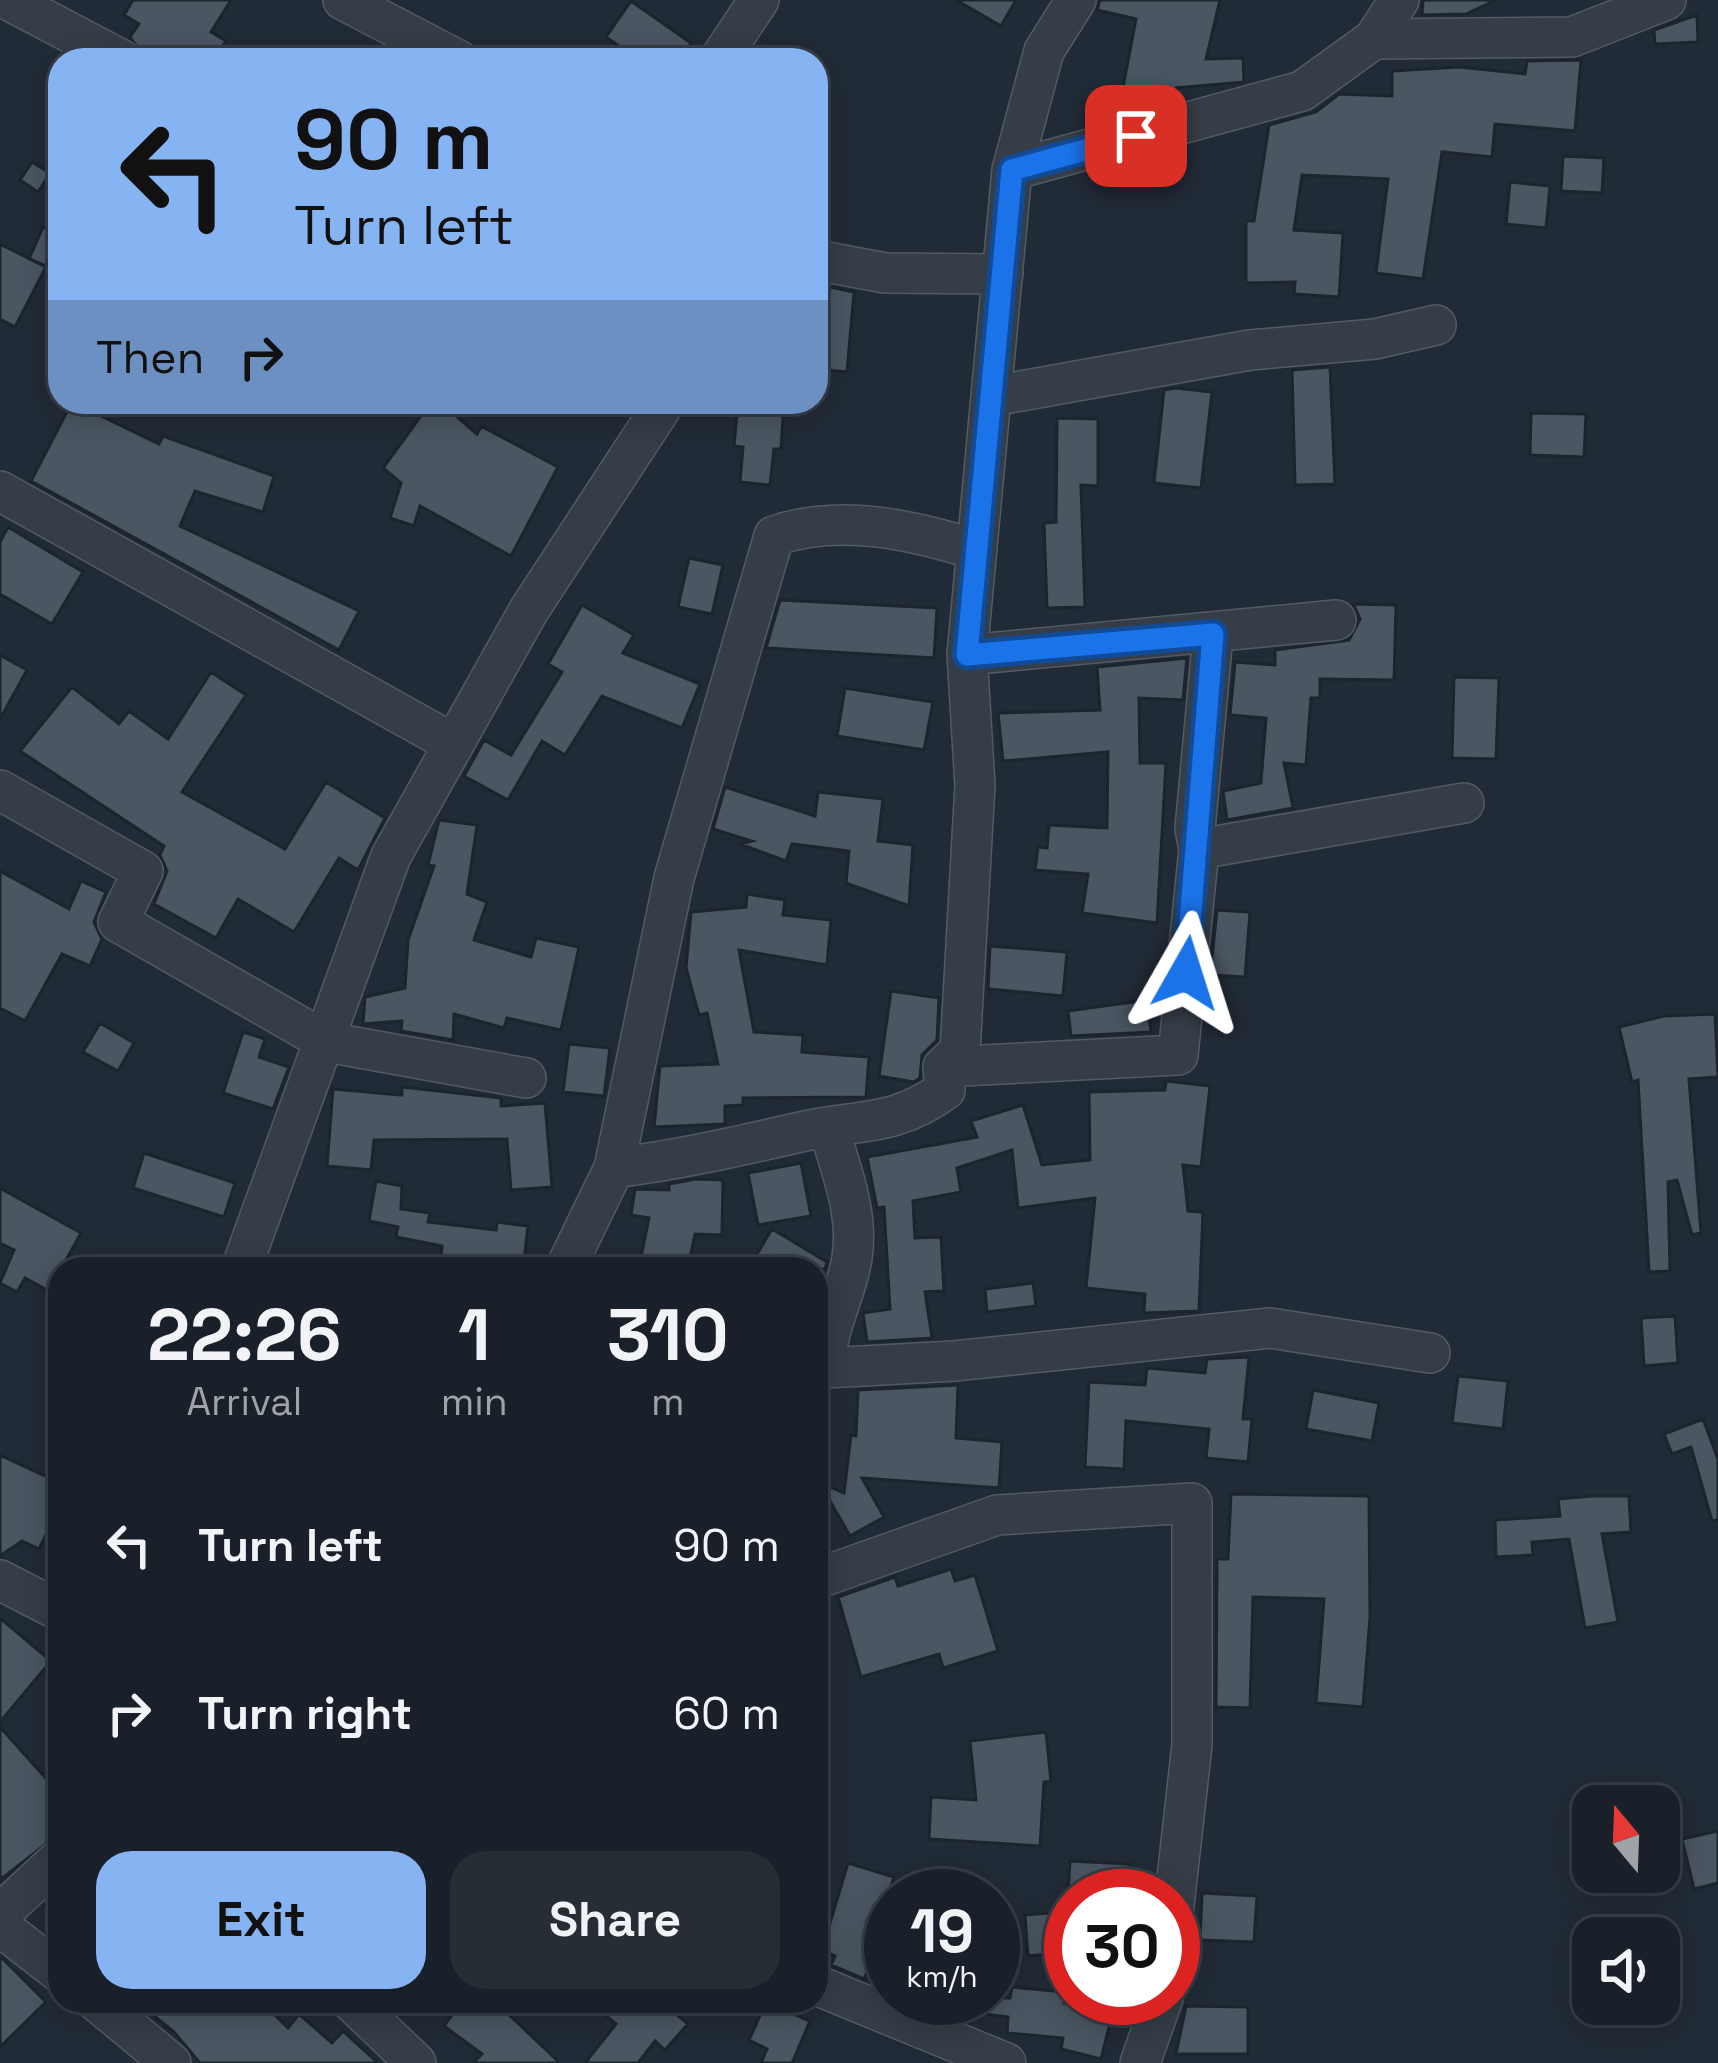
<!DOCTYPE html>
<html lang="en">
<head>
<meta charset="utf-8">
<style>
	:root { --surface:#192029; --page:#262d35; --text:#f1f3f6; --muted:#9fa3a8; --line:#373e46; --accent:#86b4f2 }
	body { margin:0; font-family:"Space Grotesk",sans-serif; background:var(--page); color:var(--text); height:100vh; display:flex; flex-direction:column; font-size:45px; white-space:nowrap }
	* { box-sizing:border-box; margin:0 }
	p { font-size:39px; color:var(--muted) }
	.icon { flex:none; width:66px; height:66px; fill:none; stroke:currentColor; stroke-width:2; stroke-linecap:round; stroke-linejoin:round }
	.map { position:relative; flex:1; overflow:hidden }
	.sheet { position:absolute; left:48px; top:1257px; width:780px; height:756px; display:flex; flex-direction:column; background:var(--surface); border-radius:36px; box-shadow:0 6px 30px #0003,0 0 0 3px var(--line) }
	.sheet>* { flex:none }
	.hud { position:absolute; left:48px; top:48px; width:780px; height:366px; border-radius:36px; box-shadow:0 6px 30px #0003,0 0 0 3px var(--line); background:#86b4f2; color:#111; overflow:hidden }
	.needle { width:78px; rotate:341deg }
	.fabs { position:absolute; left:1572px; top:1785px; display:grid; gap:24px }
	.fabs a { display:grid; place-items:center; width:108px; height:108px; border-radius:24px; background:var(--surface); box-shadow:0 6px 30px #0003,0 0 0 3px var(--line); font-size:60px }
	.speed { position:absolute; left:864px; top:1869px; display:flex; gap:24px; font-size:60px; font-weight:700; text-align:center }
	.speed>* { display:grid; place-content:center; width:156px; height:156px; border-radius:50%; background:var(--surface); box-shadow:0 6px 30px #0003,0 0 0 3px var(--line); line-height:1 }
	.speed small { font-size:30px; font-weight:400 }
	.speed .limit { border:18px solid #d22; background:#fff; color:#111 }
	.pin { position:absolute; display:grid; place-items:center; width:102px; height:102px; color:#fff; margin:-51px; border-radius:24px; box-shadow:0 6px 18px #0006 }
	.me { position:absolute; width:132px; margin:-66px; rotate:6deg; stroke-linejoin:round; filter:drop-shadow(0 0 9px #0008) }
	.turn { display:flex; align-items:center; gap:42px; height:252px; padding:0 48px; font-size:54px }
	.turn .icon { width:156px; height:156px; stroke-width:2.5 }
	.turn b { display:block; font-size:84px; line-height:102px }
	.then { display:flex; align-items:center; height:114px; padding:0 48px; background:#0003; gap:24px; font-size:45px }
	.eta { display:flex; justify-content:space-evenly; align-items:center; height:204px; text-align:center }
	.eta b { font-size:72px; font-weight:700; line-height:84px }
	.button { display:flex; gap:24px; margin-top:auto; padding:24px 48px }
	.button a { flex:1; height:138px; border-radius:36px; background:var(--accent); color:#111; font-size:48px; font-weight:700; line-height:138px; text-align:center }
	.button a+a { background:var(--page); color:var(--text) }
	ul { padding:0; list-style:none }
	li { display:flex; align-items:center; gap:36px; height:168px; padding:0 48px }
	li div { flex:1 }
	li b { display:block; font-size:45px }
	li em { font-style:normal }
	.map>svg:first-child { display:block }
	.building { fill:#4a5662; stroke:#1c242e; stroke-width:3 }
	.lines { fill:none; stroke-linecap:round; stroke-linejoin:round }
	.minor-casing { stroke:#525b65; stroke-width:42 }
	.minor { stroke:#353d47; stroke-width:39 }
	.route-casing { stroke:#114b97; stroke-width:30 }
	.route { stroke:#1a73e8; stroke-width:21 }
</style>
</head>
<body>
<div class="map">
<svg width="1718" height="2063" viewBox="0 0 1718 2063">
	<rect width="100%" height="100%" fill="#212b37"/>
	<path class="building" d="M 133,0 L 231,0 L 211,32 L 226,41 L 213,60 L 197,60 L 182,51 L 176,60 L 146,60 L 130,37 L 139,24 L 124,15 Z
		M 956,0 L 1016,0 L 1001,26 Z
		M 1100,0 L 1220,0 L 1206,59 L 1243,58 L 1244,82 L 1176,88 L 1175,97 L 1123,87 L 1136,19 L 1097,10 Z
		M 1423,0 L 1496,0 L 1466,14 L 1422,15 Z
		M 631,1 L 691,43 L 680,60 L 639,60 L 606,37 Z
		M 1697,15 L 1698,42 L 1655,44 L 1654,30 Z
		M 1581,60 L 1575,131 L 1495,124 L 1492,157 L 1442,152 L 1423,279 L 1376,273 L 1388,179 L 1302,175 L 1294,230 L 1343,233 L 1339,297 L 1294,294 L 1295,282 L 1246,283 L 1246,221 L 1254,221 L 1269,125 L 1316,112 L 1339,94 L 1392,96 L 1392,71 L 1459,67 L 1525,74 L 1527,61 Z
		M 1563,156 L 1604,158 L 1602,193 L 1561,191 Z
		M 32,162 L 50,173 L 38,192 L 20,180 Z
		M 1510,182 L 1550,186 L 1546,228 L 1506,224 Z
		M 43,227 L 60,235 L 51,268 L 29,259 Z
		M 0,244 L 46,267 L 15,327 L 0,319 Z
		M 816,284 L 854,292 L 847,372 L 816,369 Z
		M 1330,367 L 1335,484 L 1295,485 L 1292,370 Z
		M 1175,388 L 1212,392 L 1201,488 L 1154,483 L 1164,390 Z
		M 72,402 L 159,444 L 163,436 L 274,476 L 263,512 L 195,491 L 180,526 L 359,611 L 339,650 L 31,481 Z
		M 431,402 L 440,402 L 477,434 L 481,426 L 558,467 L 511,556 L 420,506 L 414,526 L 390,518 L 401,483 L 383,468 Z
		M 738,402 L 784,402 L 781,449 L 774,449 L 770,485 L 740,482 L 743,447 L 734,446 Z
		M 1531,413 L 1586,414 L 1584,457 L 1530,455 Z
		M 1057,418 L 1098,419 L 1098,486 L 1081,485 L 1085,607 L 1047,608 L 1044,523 L 1056,522 Z
		M 8,527 L 83,572 L 52,624 L 0,594 L 0,542 Z
		M 689,558 L 723,565 L 712,614 L 678,607 Z
		M 780,600 L 937,608 L 934,658 L 766,648 Z
		M 1353,604 L 1396,605 L 1394,680 L 1320,679 L 1320,698 L 1311,698 L 1306,765 L 1284,763 L 1293,808 L 1227,820 L 1223,791 L 1261,783 L 1266,718 L 1230,715 L 1235,662 L 1275,665 L 1275,650 L 1349,640 L 1360,619 Z
		M 582,605 L 634,635 L 623,653 L 700,684 L 682,728 L 602,696 L 565,755 L 542,741 L 508,800 L 464,776 L 484,740 L 511,755 L 562,672 L 548,664 Z
		M 0,655 L 27,670 L 0,719 Z
		M 1187,658 L 1183,700 L 1139,698 L 1140,763 L 1166,763 L 1157,923 L 1082,913 L 1088,874 L 1035,870 L 1038,847 L 1047,848 L 1049,825 L 1107,828 L 1108,752 L 1003,761 L 998,713 L 1100,710 L 1097,667 Z
		M 211,672 L 246,695 L 182,792 L 285,849 L 326,782 L 385,818 L 358,870 L 339,858 L 294,932 L 238,899 L 216,938 L 154,904 L 167,871 L 160,855 L 164,846 L 20,751 L 72,687 L 119,724 L 129,711 L 168,739 Z
		M 1454,677 L 1499,678 L 1496,759 L 1452,758 Z
		M 845,688 L 933,702 L 924,750 L 837,736 Z
		M 725,787 L 815,816 L 818,792 L 883,799 L 878,841 L 913,845 L 909,906 L 846,883 L 849,851 L 792,844 L 786,861 L 740,844 L 752,841 L 713,829 Z
		M 439,820 L 477,825 L 467,894 L 487,902 L 474,940 L 531,957 L 536,938 L 579,947 L 561,1030 L 507,1018 L 504,1028 L 454,1014 L 453,1040 L 401,1031 L 402,1021 L 363,1024 L 365,997 L 405,988 L 408,940 L 434,866 L 428,865 Z
		M 0,871 L 69,909 L 81,881 L 106,892 L 94,922 L 102,939 L 90,966 L 62,954 L 25,1021 L 0,1008 Z
		M 747,894 L 785,900 L 783,915 L 831,920 L 827,965 L 739,950 L 754,1032 L 803,1035 L 802,1052 L 869,1057 L 866,1097 L 743,1098 L 743,1105 L 725,1106 L 725,1124 L 654,1127 L 660,1066 L 718,1064 L 707,1013 L 699,1015 L 686,968 L 691,912 L 746,907 Z
		M 1217,910 L 1250,912 L 1245,977 L 1210,975 Z
		M 990,946 L 1067,952 L 1063,996 L 988,989 Z
		M 891,991 L 939,998 L 937,1040 L 922,1055 L 920,1078 L 914,1082 L 879,1076 Z
		M 1147,1000 L 1151,1032 L 1071,1036 L 1068,1011 Z
		M 1715,1014 L 1718,1077 L 1689,1079 L 1701,1233 L 1692,1235 L 1677,1180 L 1668,1182 L 1670,1271 L 1649,1272 L 1638,1080 L 1632,1082 L 1619,1027 L 1664,1016 Z
		M 100,1023 L 134,1043 L 118,1071 L 83,1052 Z
		M 243,1032 L 265,1039 L 259,1057 L 289,1067 L 273,1109 L 223,1093 Z
		M 569,1044 L 610,1048 L 604,1096 L 563,1092 Z
		M 1166,1081 L 1210,1086 L 1201,1167 L 1183,1165 L 1188,1211 L 1203,1212 L 1199,1311 L 1144,1313 L 1145,1294 L 1086,1288 L 1095,1198 L 1018,1208 L 1012,1150 L 957,1168 L 961,1192 L 913,1201 L 915,1238 L 941,1237 L 944,1291 L 925,1292 L 932,1338 L 867,1342 L 863,1313 L 890,1309 L 884,1207 L 877,1208 L 867,1157 L 977,1137 L 971,1121 L 1023,1105 L 1042,1165 L 1090,1160 L 1089,1092 L 1165,1090 Z
		M 402,1087 L 501,1098 L 501,1106 L 545,1103 L 552,1187 L 511,1190 L 507,1139 L 374,1140 L 371,1170 L 327,1166 L 333,1089 L 402,1095 Z
		M 144,1153 L 235,1183 L 224,1217 L 133,1188 Z
		M 801,1163 L 811,1216 L 758,1225 L 748,1173 Z
		M 696,1179 L 723,1180 L 722,1235 L 695,1234 L 688,1269 L 664,1269 L 666,1262 L 641,1257 L 649,1218 L 631,1215 L 635,1189 L 669,1190 L 669,1184 Z
		M 376,1181 L 402,1186 L 401,1209 L 430,1213 L 428,1222 L 496,1230 L 497,1222 L 528,1226 L 523,1269 L 440,1269 L 442,1246 L 396,1237 L 398,1227 L 369,1221 Z
		M 0,1188 L 81,1233 L 49,1291 L 25,1278 L 17,1292 L 0,1283 L 14,1250 L 0,1243 Z
		M 772,1229 L 827,1262 L 825,1269 L 748,1269 Z
		M 1033,1283 L 1036,1306 L 987,1312 L 985,1289 Z
		M 1675,1316 L 1678,1363 L 1644,1366 L 1641,1318 Z
		M 1249,1357 L 1243,1419 L 1252,1419 L 1248,1462 L 1206,1458 L 1209,1429 L 1126,1421 L 1124,1469 L 1085,1467 L 1089,1382 L 1145,1385 L 1147,1368 L 1205,1373 L 1207,1359 Z
		M 1458,1376 L 1508,1381 L 1503,1429 L 1452,1423 Z
		M 958,1385 L 956,1438 L 1002,1442 L 999,1488 L 862,1478 L 884,1517 L 850,1536 L 819,1482 L 844,1493 L 851,1435 L 856,1436 L 858,1390 Z
		M 1313,1390 L 1379,1403 L 1372,1441 L 1306,1429 Z
		M 1703,1419 L 1718,1459 L 1718,1520 L 1712,1521 L 1691,1447 L 1672,1454 L 1664,1434 Z
		M 0,1455 L 60,1483 L 60,1506 L 39,1549 L 22,1541 L 0,1556 Z
		M 1231,1494 L 1369,1496 L 1370,1617 L 1363,1707 L 1316,1703 L 1324,1599 L 1253,1597 L 1250,1708 L 1216,1707 L 1217,1559 L 1228,1559 Z
		M 1592,1496 L 1629,1496 L 1631,1532 L 1602,1534 L 1618,1622 L 1585,1628 L 1569,1539 L 1532,1542 L 1533,1555 L 1496,1557 L 1495,1520 L 1560,1516 L 1558,1499 Z
		M 951,1569 L 955,1581 L 975,1575 L 998,1651 L 943,1668 L 939,1654 L 861,1677 L 838,1597 L 895,1577 L 898,1586 Z
		M 0,1618 L 51,1661 L 0,1722 Z
		M 0,1727 L 60,1794 L 60,1833 L 0,1880 Z
		M 1046,1732 L 1051,1781 L 1044,1782 L 1040,1846 L 929,1839 L 931,1797 L 976,1800 L 970,1741 Z
		M 1718,1831 L 1718,1883 L 1694,1889 L 1682,1839 Z
		M 1070,1861 L 1129,1864 L 1128,1896 L 1068,1896 Z
		M 848,1863 L 894,1877 L 873,1942 L 879,1944 L 864,1979 L 831,1965 L 835,1956 L 816,1948 L 816,1917 L 830,1923 Z
		M 1202,1893 L 1257,1896 L 1254,1942 L 1200,1940 Z
		M 1071,1911 L 1071,1952 L 1028,1956 L 1025,1915 Z
		M 0,1956 L 46,2002 L 0,2047 Z
		M 1012,1987 L 1065,1992 L 1064,2003 L 1112,2015 L 1101,2059 L 1061,2049 L 1063,2038 L 1007,2033 L 1008,2017 L 962,2011 L 963,1998 L 1010,1998 Z
		M 136,2001 L 261,2001 L 288,2028 L 299,2014 L 332,2043 L 343,2031 L 378,2063 L 200,2063 L 174,2032 Z
		M 462,2001 L 510,2001 L 504,2010 L 560,2063 L 473,2063 L 482,2054 L 444,2026 Z
		M 589,2001 L 661,2001 L 688,2024 L 665,2050 L 655,2041 L 638,2063 L 585,2063 L 616,2024 Z
		M 766,2002 L 810,2021 L 792,2063 L 761,2063 L 767,2049 L 749,2040 Z
		M 1186,2006 L 1248,2007 L 1248,2054 L 1176,2054 Z"/>
	<g class="lines">
		<defs>
			<path id="minor" d="M 8,0 L 122,60
				M 343,0 L 458,60
				M 1374,39 L 1572,37 L 1666,0
				M 719,60 L 759,0
				M 1012,170 L 1302,91 L 1374,39 L 1399,0
				M 816,260 L 885,273 L 1003,274
				M 993,396 L 1250,350 L 1375,339 L 1436,325
				M 0,491 L 454,744
				M 967,655 L 1336,620
				M 0,790 L 143,871 L 118,922 L 327,1042 L 526,1078
				M 1199,849 L 1464,803
				M 943,1067 L 1178,1055 L 1199,849 L 1195,829 L 1213,635
				M 829,1128 C 841,1171 859,1213 852,1258 C 846,1297 825,1327 826,1368 L 954,1361 L 1270,1328 L 1430,1353
				M 614,1168 C 677,1160 735,1147 796,1133 C 857,1118 891,1129 945,1090 L 943,1067 L 960,1051 L 975,785 L 967,655 L 1012,170 L 1044,51 L 1076,0
				M 241,1269 L 391,856 L 529,610 L 665,402
				M 565,1269 L 614,1168 L 674,878 L 774,536 C 840,513 913,530 977,550
				M 816,1579 L 997,1515 L 1192,1503 L 1192,1745 L 1173,1914
				M 0,1580 L 60,1611
				M 0,1914 L 60,1858
				M 0,1926 L 60,1973
				M 816,1985 L 1006,2063
				M 96,2001 L 171,2063
				M 351,2001 L 416,2063
				M 1140,2063 L 1163,1998"/>
		</defs>
		<use href="#minor" class="minor-casing"/>
		<use href="#minor" class="minor"/>
	</g>
	<g class="lines">
		<defs>
			<path id="route" d="M 1136,136 L 1012,170 L 967,655 L 1213,634 L 1186,973"/>
		</defs>
		<use href="#route" class="route-casing"/>
		<use href="#route" class="route"/>
	</g>
</svg>
<div class="fabs">
<a><svg class="needle" viewBox="-14 -14 28 28"><path d="M0-13l5 13h-10z" fill="#e53935"/><path d="M0 13l5-13h-10z" fill="#9fa3a8"/></svg></a>
<a><svg class="icon" aria-label="sound" viewBox="0 0 24 24"><path d="M4 9h4l5-4v14l-5-4H4zM17 9q2 3 0 6"/></svg></a>
</div>
<div class="speed"><div>19<small>km/h</small></div><div class="limit">30</div></div>
<div class="pin" style="left:1136px;top:136px;background:#d93025"><svg class="icon" aria-label="arrive" viewBox="0 0 24 24"><path d="M6 21V4h12l-3 4 3 4H6"/></svg></div>
<svg class="me" style="left:1186px;top:973px" viewBox="-20 -20 40 40"><path d="M0-17L14 15 0 8-14 15z" fill="#1a73e8" stroke="#fff" stroke-width="4"/></svg>
<div class="hud">
<div class="turn"><svg class="icon" aria-label="left" viewBox="0 0 24 24"><path d="M17 20v-9H6M10 6l-5 5 5 5"/></svg><div><b>90 m</b>Turn left</div></div>
<div class="then">Then<svg class="icon" aria-label="right" viewBox="0 0 24 24"><path d="M7 20v-9h11M14 6l5 5-5 5"/></svg></div>
</div>
<section class="sheet">
<div class="eta">
<div><b>22:26</b><p>Arrival</p></div>
<div><b>1</b><p>min</p></div>
<div><b>310</b><p>m</p></div>
</div>
<ul>
<li><svg class="icon" aria-label="left" viewBox="0 0 24 24"><path d="M17 20v-9H6M10 6l-5 5 5 5"/></svg><div><b>Turn left</b></div><em>90 m</em></li>
<li><svg class="icon" aria-label="right" viewBox="0 0 24 24"><path d="M7 20v-9h11M14 6l5 5-5 5"/></svg><div><b>Turn right</b></div><em>60 m</em></li>
</ul>
<div class="button"><a>Exit</a><a>Share</a></div>
</section>
</div>
</body>
</html>
